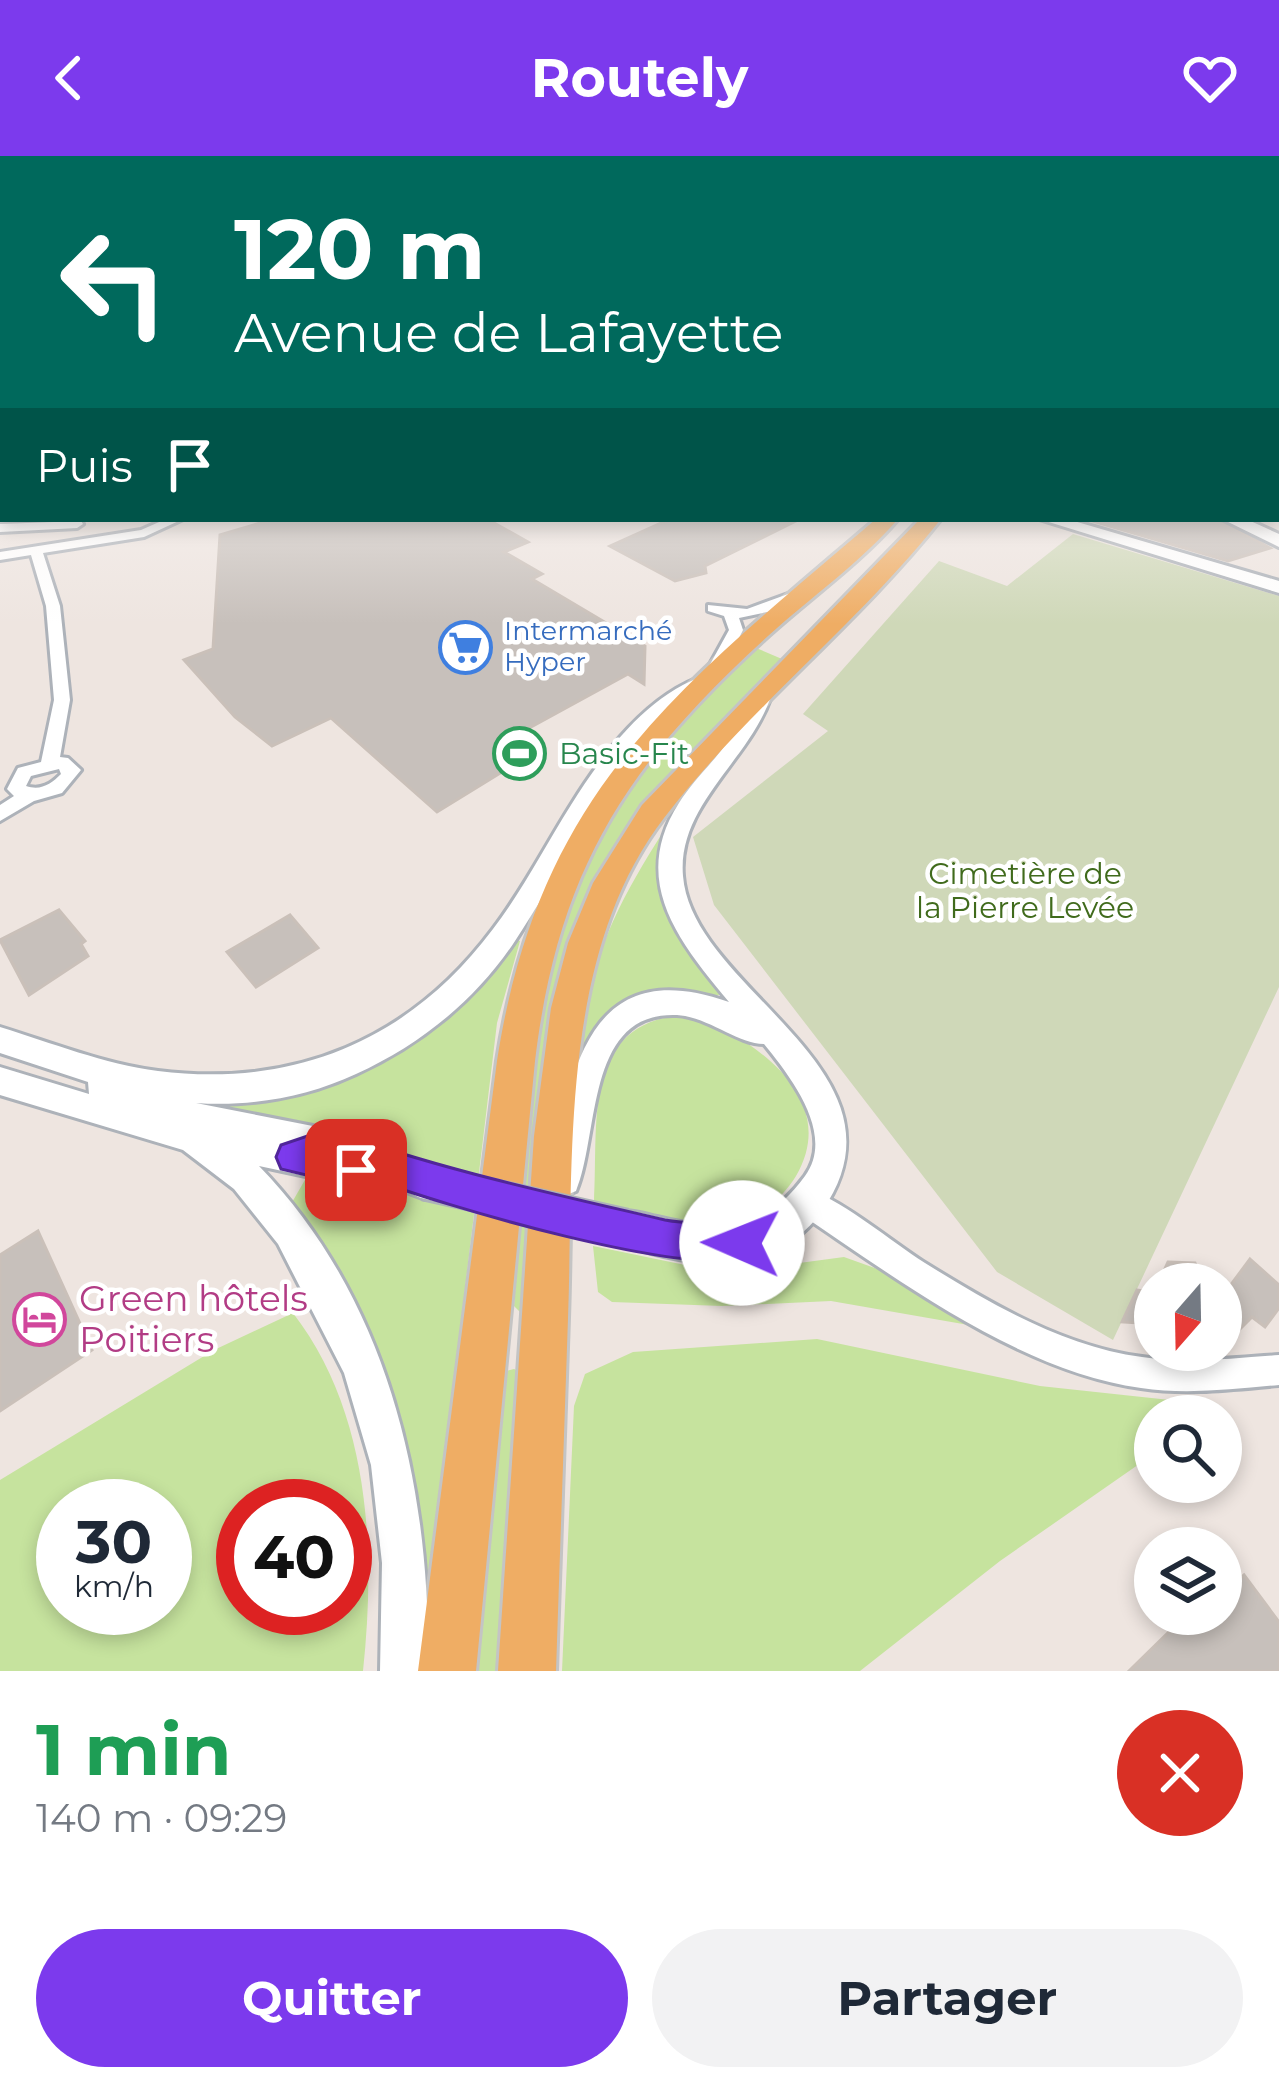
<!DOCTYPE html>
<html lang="fr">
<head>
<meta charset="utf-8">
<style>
	:root { --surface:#fff; --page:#f2f2f3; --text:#1f2937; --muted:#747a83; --accent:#7c3aed }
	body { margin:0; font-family:Montserrat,sans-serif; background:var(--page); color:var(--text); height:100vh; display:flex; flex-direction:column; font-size:45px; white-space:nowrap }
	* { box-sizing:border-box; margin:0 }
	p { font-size:39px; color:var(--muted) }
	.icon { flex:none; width:66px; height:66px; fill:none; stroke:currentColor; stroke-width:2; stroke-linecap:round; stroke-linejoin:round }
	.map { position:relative; height:1515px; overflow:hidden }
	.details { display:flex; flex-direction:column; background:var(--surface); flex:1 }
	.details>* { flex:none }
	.hud { position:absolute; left:0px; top:0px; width:1281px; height:366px; box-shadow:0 6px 18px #0003; background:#00695c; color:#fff; overflow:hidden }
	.needle { width:78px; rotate:200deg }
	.fabs { position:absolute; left:1134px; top:1107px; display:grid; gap:24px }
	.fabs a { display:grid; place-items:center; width:108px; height:108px; border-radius:50%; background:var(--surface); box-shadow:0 6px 18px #0003; font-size:60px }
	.speed { position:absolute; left:36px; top:1323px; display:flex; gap:24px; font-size:60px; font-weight:700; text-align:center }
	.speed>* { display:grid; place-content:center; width:156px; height:156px; border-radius:50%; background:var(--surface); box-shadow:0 6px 18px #0003; line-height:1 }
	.speed small { font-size:30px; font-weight:400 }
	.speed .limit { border:18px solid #d22; background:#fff; color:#111 }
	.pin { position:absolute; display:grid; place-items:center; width:102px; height:102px; color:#fff; margin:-51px; border-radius:24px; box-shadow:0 6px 18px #0006 }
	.me { position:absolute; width:132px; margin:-66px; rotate:271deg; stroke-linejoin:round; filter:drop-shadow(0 0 9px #0008) }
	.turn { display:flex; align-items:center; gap:42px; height:252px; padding:0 36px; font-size:54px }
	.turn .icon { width:156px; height:156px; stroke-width:2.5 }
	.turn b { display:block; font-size:84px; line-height:102px }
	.then { display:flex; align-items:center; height:114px; padding:0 36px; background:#0003; gap:24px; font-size:45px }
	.round { display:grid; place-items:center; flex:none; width:126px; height:126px; border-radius:63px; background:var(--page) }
	.headline { display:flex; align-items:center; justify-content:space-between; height:204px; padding:0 36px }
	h1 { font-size:72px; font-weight:700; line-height:90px; color:#1e9e55 }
	.primary-button { display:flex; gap:24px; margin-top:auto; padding:24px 36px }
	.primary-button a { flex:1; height:138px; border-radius:72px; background:var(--accent); color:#fff; font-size:48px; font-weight:700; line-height:138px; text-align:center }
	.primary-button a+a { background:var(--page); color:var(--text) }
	header { display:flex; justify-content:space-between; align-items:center; height:156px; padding:0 36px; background:var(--accent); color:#fff; font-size:54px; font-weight:700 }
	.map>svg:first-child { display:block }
	.green { fill:#c6e39e; fill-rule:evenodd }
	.cemetery { fill:#cfd8b8 }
	.building { fill:#c7c0bb; stroke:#cac0b9; stroke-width:3 }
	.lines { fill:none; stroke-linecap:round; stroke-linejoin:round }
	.minor-casing { stroke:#adb2b9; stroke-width:6 }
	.tertiary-casing { stroke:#adb2b9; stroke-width:6 }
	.secondary-casing { stroke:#adb2b9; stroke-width:6 }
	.primary-casing { stroke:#c4c4c4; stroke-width:6 }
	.minor { fill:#fff; fill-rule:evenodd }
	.tertiary { fill:#fff; fill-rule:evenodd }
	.secondary { fill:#fff; fill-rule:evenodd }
	.primary { fill:#efad64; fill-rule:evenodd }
	.tertiary-bridge-casing { stroke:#adb2b9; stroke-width:39; stroke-linecap:butt }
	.tertiary-bridge { stroke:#fff; stroke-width:33 }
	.route { fill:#7c3aed; stroke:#51269a; stroke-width:3 }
	.labels { text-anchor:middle; stroke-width:9; stroke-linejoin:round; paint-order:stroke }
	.far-shop-label { font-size:27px; fill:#366cbe; stroke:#fff; text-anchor:start }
	.leisure-label { font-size:30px; fill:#27864d; stroke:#fff; text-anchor:start }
	.park-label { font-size:30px; fill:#406b1c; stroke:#fff }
	.near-hotel-label { font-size:36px; fill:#b23c85; stroke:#fff; text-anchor:start }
</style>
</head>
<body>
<header><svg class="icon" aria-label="back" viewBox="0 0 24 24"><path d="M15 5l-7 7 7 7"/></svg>Routely<svg class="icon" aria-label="heart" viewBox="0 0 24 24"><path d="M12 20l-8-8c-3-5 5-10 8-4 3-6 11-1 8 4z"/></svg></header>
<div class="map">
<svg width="1279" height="1515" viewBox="0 0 1279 1515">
	<rect width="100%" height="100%" fill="#eee5e0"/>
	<path class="green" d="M 754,491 L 782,503 L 610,709 L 523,1159 L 514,1150 L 541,805 L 634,609 Z
		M 663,676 L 721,838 L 711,842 L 686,837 L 582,902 C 584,810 617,749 663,676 Z
		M 513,783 L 520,785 L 497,867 L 419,1515 L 416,1370 L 287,1055 L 332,977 L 210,958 L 214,943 L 315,930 Z
		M 691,858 C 752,882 842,941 796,1020 C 786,1037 767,1055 748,1062 C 699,1078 643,1057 594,1046 C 599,963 580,864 691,858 Z
		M 593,1090 L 724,1117 L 844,1101 L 897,1120 L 980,1171 L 831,1145 L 722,1150 L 612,1146 L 598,1136 Z
		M 293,1157 C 370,1257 376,1393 363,1515 L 0,1515 L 0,1324 L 214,1194 ZM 63,1350 L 165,1350 L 165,1452 L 63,1452 ZM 243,1350 L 345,1350 L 345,1452 L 243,1452 Z
		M 817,1183 L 1040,1230 L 1207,1248 L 1216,1260 L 1155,1260 L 1155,1297 L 1000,1405 L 860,1515 L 562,1515 L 574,1250 L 585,1218 L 633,1196 Z
		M 514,1213 L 520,1216 L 507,1515 L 464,1515 L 502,1216 Z"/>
	<path class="cemetery" d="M 1073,378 L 1279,440 L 1279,831 L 1113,1184 L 997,1116 L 714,749 L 693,681 L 828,575 L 803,558 L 939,405 L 1007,430 Z"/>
	<path class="building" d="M 274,363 L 487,363 L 528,386 L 504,396 L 542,418 L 532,423 L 645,490 L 644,528 L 628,518 L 507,584 L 528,600 L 437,656 L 331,562 L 272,590 L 235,561 L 184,504 L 213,493 L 220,379 Z
		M 670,363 L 800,363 L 705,410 L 706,417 L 675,425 L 610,390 Z
		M 1086,363 L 1218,363 L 1270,392 L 1228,405 Z
		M 59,754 L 85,785 L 81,788 L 88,800 L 29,839 L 0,784 Z
		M 290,759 L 318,792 L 256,831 L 227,796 Z
		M 38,1075 L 92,1194 L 0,1255 L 0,1099 Z
		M 1250,1103 L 1279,1129 L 1279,1152 L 1265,1171 L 1252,1161 L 1240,1173 L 1221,1172 L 1221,1142 Z
		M 1168,1106 L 1195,1107 L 1204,1128 L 1158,1128 Z
		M 1137,1134 L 1155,1137 L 1155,1168 L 1122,1166 Z
		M 1244,1419 L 1279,1466 L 1279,1515 L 1129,1515 L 1181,1464 L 1185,1470 L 1199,1458 L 1221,1458 L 1221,1439 Z"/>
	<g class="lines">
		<defs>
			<path id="minor" d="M 0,287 L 3,287 L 0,294 Z
				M 166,363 L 183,363 L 144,381 L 43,397 L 60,450 L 70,544 L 60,601 L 68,602 L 81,614 L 62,637 L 34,645 L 0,665 L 0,649 L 14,640 L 7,633 L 18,612 L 41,606 L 54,544 L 46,450 L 31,399 L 0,404 L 0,396 L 141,374 ZM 59,613 L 61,618 C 51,628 41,635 26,630 L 31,620 Z
				M 81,365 L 83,368 L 77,372 L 0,376 L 0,368 Z
				M 799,434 L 806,438 L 804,441 L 772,455 L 739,462 L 743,474 L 724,512 L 716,517 L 710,515 L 708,512 L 729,474 L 724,460 L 708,455 L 708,449 L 747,453 Z
				M 809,1033 C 850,1050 888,1083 925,1107 C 991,1148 1064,1191 1142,1201 C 1187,1208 1234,1202 1279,1199 L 1279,1229 C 1233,1233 1187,1239 1141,1232 C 1019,1215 899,1124 799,1057 L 795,1047 L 799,1037 Z"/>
			<path id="tertiary" d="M 707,519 L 717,525 L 714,529 C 610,592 579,689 515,785 C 476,844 420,889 356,918 C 307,941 250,951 196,947 L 328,973 L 437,1014 L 442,1026 L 437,1038 L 425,1043 L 375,1024 L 362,1032 L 259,1010 C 390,1145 431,1333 428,1515 L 380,1515 L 382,1407 L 371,1309 L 344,1217 L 278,1088 L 234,1033 L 183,994 L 0,939 L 0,911 L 89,938 L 88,926 L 0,897 L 0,871 C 52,887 104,908 158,915 C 295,932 410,884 493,773 C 523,734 545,690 571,649 C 602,599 648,537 707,519 Z
				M 759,537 L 770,543 C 748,605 677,650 683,720 C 692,835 920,914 822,1055 C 799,1088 760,1106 720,1106 C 684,1107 645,1097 612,1084 L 607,1071 L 612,1058 C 628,1052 640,1057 657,1061 C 723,1077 763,1077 805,1020 C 836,978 790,920 764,888 C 737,888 709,861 677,859 C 585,855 600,978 576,1035 L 564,1040 L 552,1035 L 547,1023 C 572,919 585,795 729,846 C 679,786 629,725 679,647 C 694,623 716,604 731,581 C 740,567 744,552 752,538 Z"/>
			<path id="secondary" d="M 1039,363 L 1067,363 L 1279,425 L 1279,437 Z
				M 1222,363 L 1246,363 L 1279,378 L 1279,391 Z"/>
			<path id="primary" d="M 876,363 L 898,363 C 861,406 810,442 768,480 C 627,608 558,713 535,905 L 476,1515 L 418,1515 L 497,905 C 539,632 679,532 876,363 Z
				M 920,363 L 941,363 C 857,469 746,555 664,662 C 559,799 574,999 568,1162 C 564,1279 560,1397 556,1515 L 498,1515 L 534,980 L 551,852 L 568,787 L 593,727 L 642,649 Z"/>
		</defs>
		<use href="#minor" class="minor-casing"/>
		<use href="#tertiary" class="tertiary-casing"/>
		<use href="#secondary" class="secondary-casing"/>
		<use href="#primary" class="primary-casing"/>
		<use href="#minor" class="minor"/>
		<use href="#tertiary" class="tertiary"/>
		<use href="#secondary" class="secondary"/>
		<use href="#primary" class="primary"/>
		<defs>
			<path id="tertiary-bridge" d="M 425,1026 L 625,1071"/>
		</defs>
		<use href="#tertiary-bridge" class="tertiary-bridge-casing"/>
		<use href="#tertiary-bridge" class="tertiary-bridge"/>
	</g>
	<linearGradient id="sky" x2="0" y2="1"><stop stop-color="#7acaea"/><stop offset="0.55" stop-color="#f7f3f1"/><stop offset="1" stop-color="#f7f3f1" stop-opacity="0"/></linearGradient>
	<rect width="1279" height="468" fill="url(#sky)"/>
	<path class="route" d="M 328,973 C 438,1013 550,1037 665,1064 C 694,1070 727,1063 755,1074 L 760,1087 L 755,1100 C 694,1125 438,1048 370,1022 L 356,1031 L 281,1013 L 276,1001 L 281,989 Z"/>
	<defs>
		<symbol id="supermarket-ring" viewBox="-11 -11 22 22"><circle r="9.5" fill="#fff" stroke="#3f7fe0" stroke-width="1.5"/><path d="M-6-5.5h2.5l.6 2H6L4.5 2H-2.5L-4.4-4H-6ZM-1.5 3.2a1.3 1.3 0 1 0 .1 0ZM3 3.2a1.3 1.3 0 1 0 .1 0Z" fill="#3f7fe0"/></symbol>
		<symbol id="stadium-ring" viewBox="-11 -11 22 22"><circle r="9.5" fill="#fff" stroke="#2e9e5b" stroke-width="1.5"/><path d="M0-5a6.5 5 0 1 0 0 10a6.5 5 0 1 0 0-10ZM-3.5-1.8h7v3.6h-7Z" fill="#2e9e5b"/></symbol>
		<symbol id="hotel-ring" viewBox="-11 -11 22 22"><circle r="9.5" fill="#fff" stroke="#d1479c" stroke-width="1.5"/><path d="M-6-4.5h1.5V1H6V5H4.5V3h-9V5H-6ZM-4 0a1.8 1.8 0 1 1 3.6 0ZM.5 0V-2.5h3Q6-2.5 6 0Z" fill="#d1479c"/></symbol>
	</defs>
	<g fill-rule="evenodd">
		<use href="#supermarket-ring" x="436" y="462" width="59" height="59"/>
		<use href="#stadium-ring" x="490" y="568" width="59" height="59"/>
		<use href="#hotel-ring" x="10" y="1134" width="59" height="59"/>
	</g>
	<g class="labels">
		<g class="far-shop-label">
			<text x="504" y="484">Intermarché<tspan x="504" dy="31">Hyper</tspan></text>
		</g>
		<g class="leisure-label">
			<text x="559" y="608">Basic-Fit</text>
		</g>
		<g class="park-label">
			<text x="1025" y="728">Cimetière de<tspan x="1025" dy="34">la Pierre Levée</tspan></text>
		</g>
		<g class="near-hotel-label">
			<text x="79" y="1155">Green hôtels<tspan x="79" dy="41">Poitiers</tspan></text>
		</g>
	</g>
</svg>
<div class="fabs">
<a><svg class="needle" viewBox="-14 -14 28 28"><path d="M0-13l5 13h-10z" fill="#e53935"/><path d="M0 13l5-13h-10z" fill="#747a83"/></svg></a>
<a><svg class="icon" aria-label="search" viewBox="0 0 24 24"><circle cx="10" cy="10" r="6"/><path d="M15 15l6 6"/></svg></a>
<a><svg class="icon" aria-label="layers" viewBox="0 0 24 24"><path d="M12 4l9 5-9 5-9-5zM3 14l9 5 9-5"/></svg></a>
</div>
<div class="speed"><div>30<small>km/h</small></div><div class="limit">40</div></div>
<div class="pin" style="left:356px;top:1014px;background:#d93025"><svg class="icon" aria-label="arrive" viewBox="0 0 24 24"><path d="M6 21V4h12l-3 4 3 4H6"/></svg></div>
<svg class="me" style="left:742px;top:1087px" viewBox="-20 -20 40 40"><circle r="19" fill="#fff"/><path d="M0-13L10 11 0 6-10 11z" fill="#7c3aed"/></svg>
<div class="hud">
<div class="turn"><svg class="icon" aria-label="left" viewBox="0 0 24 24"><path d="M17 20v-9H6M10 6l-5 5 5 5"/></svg><div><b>120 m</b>Avenue de Lafayette</div></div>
<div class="then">Puis<svg class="icon" aria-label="arrive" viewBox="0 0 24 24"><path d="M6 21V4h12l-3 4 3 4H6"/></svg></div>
</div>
</div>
<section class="details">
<div class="headline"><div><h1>1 min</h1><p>140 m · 09:29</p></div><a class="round" style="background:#d93025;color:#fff"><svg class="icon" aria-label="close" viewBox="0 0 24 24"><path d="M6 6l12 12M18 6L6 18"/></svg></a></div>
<div class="primary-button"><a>Quitter</a><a>Partager</a></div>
</section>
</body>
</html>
